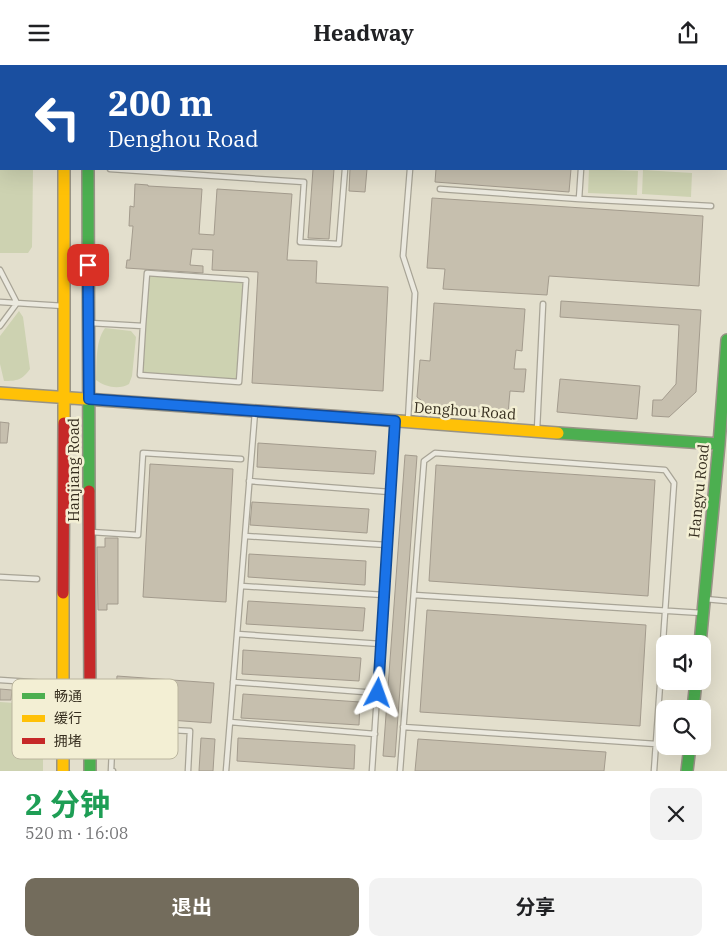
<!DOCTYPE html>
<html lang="zh">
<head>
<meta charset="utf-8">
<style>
	:root { --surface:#fff; --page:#f2f2f2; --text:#202124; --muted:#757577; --accent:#736c5c }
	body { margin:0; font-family:"IBM Plex Serif","Noto Sans SC",serif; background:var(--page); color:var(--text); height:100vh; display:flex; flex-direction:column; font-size:19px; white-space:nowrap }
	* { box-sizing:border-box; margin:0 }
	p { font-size:16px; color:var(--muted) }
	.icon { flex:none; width:28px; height:28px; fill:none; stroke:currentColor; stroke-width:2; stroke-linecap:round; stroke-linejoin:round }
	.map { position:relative; height:706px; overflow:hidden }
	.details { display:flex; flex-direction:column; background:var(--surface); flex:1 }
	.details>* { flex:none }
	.banner { position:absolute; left:0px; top:0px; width:728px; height:105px; box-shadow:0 5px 20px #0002; background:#1a4fa0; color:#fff; overflow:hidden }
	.buttons { position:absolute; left:656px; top:570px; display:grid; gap:10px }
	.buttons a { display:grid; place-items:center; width:55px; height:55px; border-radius:10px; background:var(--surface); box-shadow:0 5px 20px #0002; font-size:25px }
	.pin { position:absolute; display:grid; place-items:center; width:42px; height:42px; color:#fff; margin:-21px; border-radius:10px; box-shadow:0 2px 8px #0006 }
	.me { position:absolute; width:55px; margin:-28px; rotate:4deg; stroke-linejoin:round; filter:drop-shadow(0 0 4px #0008) }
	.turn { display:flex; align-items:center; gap:18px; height:105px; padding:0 25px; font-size:22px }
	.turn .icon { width:65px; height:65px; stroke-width:2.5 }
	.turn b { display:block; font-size:35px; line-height:42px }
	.round { display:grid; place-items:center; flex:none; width:52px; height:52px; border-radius:10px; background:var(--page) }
	.head { display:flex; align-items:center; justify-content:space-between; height:85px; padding:0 25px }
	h1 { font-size:30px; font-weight:700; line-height:38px; color:#1e9e55 }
	.cta { display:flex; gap:10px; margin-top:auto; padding:10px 25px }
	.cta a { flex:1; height:58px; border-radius:10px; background:var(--accent); color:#fff; font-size:20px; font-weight:700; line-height:58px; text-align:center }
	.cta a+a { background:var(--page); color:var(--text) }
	header { display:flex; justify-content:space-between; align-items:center; height:65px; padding:0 25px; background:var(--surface); font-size:22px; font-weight:700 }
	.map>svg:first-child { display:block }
	.green { fill:#cdd2b1 }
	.building { fill:#c6bfae; stroke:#a39b8d }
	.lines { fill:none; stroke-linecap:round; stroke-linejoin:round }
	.lane-casing { stroke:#a8a496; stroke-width:7 }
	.fast-casing { stroke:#989386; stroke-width:14 }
	.slow-casing { stroke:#989386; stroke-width:14 }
	.jam-casing { stroke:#989386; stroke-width:14 }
	.lane { stroke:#ebe9df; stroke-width:4.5 }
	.fast { stroke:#4caf50; stroke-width:11 }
	.slow { stroke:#ffc107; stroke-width:11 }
	.jam { stroke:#c62828; stroke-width:11 }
	.route-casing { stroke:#114b97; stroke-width:12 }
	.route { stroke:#1a73e8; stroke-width:9 }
	.labels { text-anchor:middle; stroke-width:5; stroke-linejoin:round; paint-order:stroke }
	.street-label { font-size:15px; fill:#362e1f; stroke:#f3efd4 }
	.key { fill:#f3efd4; stroke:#bab59e; stroke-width:1 }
	.key-label { font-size:14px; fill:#362e1f }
</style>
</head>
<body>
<header><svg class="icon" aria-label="menu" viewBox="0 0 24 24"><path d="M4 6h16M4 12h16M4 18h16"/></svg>Headway<svg class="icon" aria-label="share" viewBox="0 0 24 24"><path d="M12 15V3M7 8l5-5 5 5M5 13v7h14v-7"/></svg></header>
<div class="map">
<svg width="727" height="706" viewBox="0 0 727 706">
	<rect width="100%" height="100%" fill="#e3dfcd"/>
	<path class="green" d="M 596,0 L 725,0 L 725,1 L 596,1 Z
		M 1,26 L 1,104 L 33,104 L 32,182 L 28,188 L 0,188 L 0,53 Z
		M 589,104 L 638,106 L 637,130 L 588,128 Z
		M 643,105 L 692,108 L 691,132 L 642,129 Z
		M 147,208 L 246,215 L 239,317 L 140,310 Z
		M 19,246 L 23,252 L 30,304 C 22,315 17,316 4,316 L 0,299 L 0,271 Z
		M 105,263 L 131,266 L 136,272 L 132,311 L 129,319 C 119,325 105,322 96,315 C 97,298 95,277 105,263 Z
		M 0,637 L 43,640 L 43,706 L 0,706 Z"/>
	<path class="building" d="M 313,104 L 334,104 L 329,174 L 308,173 Z
		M 350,104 L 367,104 L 365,127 L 349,126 Z
		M 436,104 L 571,104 L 569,127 L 435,117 Z
		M 135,119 L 148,120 L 148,121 L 202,124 L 199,169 L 214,170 L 217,124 L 292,129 L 287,195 L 317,196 L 316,218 L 388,222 L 383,326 L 252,318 L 258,207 L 212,205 L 213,185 L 192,184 L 190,200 L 203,201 L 203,208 L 126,203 L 127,195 L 130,195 L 133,161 L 129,161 L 130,141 L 134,142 Z
		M 432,133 L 703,151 L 699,221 L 549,211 L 547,230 L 443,224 L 445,204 L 427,203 Z
		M 561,236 L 701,245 L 696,327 L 669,352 L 652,351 L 653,335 L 662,335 L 676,319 L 679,260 L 560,252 Z
		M 434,238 L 525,244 L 522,286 L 516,285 L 514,304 L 526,304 L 524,327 L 510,326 L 508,349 L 431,343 L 417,332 L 420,295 L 430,296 Z
		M 560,314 L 640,321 L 637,354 L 557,347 Z
		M 0,357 L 9,358 L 7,378 L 0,378 Z
		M 258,378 L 376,386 L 374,409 L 257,402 Z
		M 405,390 L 417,391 L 395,692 L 383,691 Z
		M 150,399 L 233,404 L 226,537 L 143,532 Z
		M 436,400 L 655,415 L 648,531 L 429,516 Z
		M 252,437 L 369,444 L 367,468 L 250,460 Z
		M 105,473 L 118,473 L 118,539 L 107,539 L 107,545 L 98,545 L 97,482 L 105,482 Z
		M 249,489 L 366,496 L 365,520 L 248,512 Z
		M 248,536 L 365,543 L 363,566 L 246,559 Z
		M 427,545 L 646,560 L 640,661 L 420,647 Z
		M 243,585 L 361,593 L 359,616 L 242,609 Z
		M 117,611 L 214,618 L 211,658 L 114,651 Z
		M 0,624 L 12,625 L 11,635 L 0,635 Z
		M 243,629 L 360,637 L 359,660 L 241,653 Z
		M 201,673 L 215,674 L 213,706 L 199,706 Z
		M 238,673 L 355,680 L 354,704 L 237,696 Z
		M 418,674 L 606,687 L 604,706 L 415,706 Z"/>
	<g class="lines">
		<defs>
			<path id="lane" d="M 205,1 L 205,0
				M 587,1 L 587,0
				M 0,60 L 1,60
				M 110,104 L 304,117 L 300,177 L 339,179 L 345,104
				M 440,124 L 579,134 L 581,104
				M 579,134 L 711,141
				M 0,205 L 17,238 L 0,261
				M 0,237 L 64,241
				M 90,258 L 143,261 L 140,310 L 239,317 L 246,215 L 147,208 L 143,261
				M 408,355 L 415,228 L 403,191 L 410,104
				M 537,365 L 543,239
				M 249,416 L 390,427
				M 91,467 L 138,470 L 143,388 L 241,394
				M 245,471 L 387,480
				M 0,512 L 37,514
				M 241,521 L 384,530
				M 414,530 L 702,548
				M 705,534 L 727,536
				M 237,569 L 381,579
				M 0,615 L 62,619
				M 233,617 L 377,628
				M 230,657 L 375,669
				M 403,662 L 656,679
				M 91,681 L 112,682
				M 113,706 L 111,706 L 113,662 L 190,666 L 188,706
				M 226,706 L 255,347
				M 372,706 L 395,357
				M 400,706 L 424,396 L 435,388 L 665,405 L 674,418 L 654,706"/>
			<path id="fast" d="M 63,0 L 63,1
				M 88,0 L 88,1
				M 88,104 L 89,426
				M 558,368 L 719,379
				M 700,579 L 719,379 L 727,275
				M 90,639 L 90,706
				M 693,644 L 696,616
				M 687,706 L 690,681"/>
			<path id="slow" d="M 0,328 L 213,343
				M 359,353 L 558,368
				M 64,358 L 64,104
				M 63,706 L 63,528"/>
			<path id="jam" d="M 213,343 L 359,353
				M 89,426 L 90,639
				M 63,528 L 64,358"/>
		</defs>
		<use href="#lane" class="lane-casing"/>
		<use href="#fast" class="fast-casing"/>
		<use href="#slow" class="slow-casing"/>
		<use href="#jam" class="jam-casing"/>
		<use href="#lane" class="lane"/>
		<use href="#fast" class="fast"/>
		<use href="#slow" class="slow"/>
		<use href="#jam" class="jam"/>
	</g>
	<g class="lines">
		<defs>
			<path id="route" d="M 88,200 L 89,334 L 395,356 L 378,628"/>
		</defs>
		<use href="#route" class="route-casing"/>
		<use href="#route" class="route"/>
	</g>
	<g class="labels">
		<g class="street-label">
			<text transform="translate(465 346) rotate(4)" y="5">Denghou Road</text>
			<text transform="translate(74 405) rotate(-90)" y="5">Hanjiang Road</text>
			<text transform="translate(699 426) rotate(-84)" y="5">Hangyu Road</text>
		</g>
	</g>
	<rect x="12" y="614" width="166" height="80" rx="8" class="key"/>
	<rect x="22" y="628" width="23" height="6" fill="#4caf50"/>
	<rect x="22" y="650" width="23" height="7" fill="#ffc107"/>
	<rect x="22" y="673" width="23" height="6" fill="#c62828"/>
	<g class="key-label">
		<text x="54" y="636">畅通</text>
		<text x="54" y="658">缓行</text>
		<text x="54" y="681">拥堵</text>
	</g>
</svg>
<div class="buttons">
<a><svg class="icon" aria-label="sound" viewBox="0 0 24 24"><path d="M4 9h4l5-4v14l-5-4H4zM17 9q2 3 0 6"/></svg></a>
<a><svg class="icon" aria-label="search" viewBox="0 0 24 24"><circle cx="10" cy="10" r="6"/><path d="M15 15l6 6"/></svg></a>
</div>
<div class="pin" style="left:88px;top:200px;background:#d93025"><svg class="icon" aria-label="arrive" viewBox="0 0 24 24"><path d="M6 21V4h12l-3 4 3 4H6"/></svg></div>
<svg class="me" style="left:378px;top:628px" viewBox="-20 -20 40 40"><path d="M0-17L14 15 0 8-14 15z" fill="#1a73e8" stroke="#fff" stroke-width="4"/></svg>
<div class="banner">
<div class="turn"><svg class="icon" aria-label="left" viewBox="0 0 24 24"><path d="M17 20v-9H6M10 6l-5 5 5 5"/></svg><div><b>200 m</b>Denghou Road</div></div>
</div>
</div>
<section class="details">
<div class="head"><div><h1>2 分钟</h1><p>520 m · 16:08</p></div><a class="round"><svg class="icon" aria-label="close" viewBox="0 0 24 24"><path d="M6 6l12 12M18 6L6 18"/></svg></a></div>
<div class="cta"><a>退出</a><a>分享</a></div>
</section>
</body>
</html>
